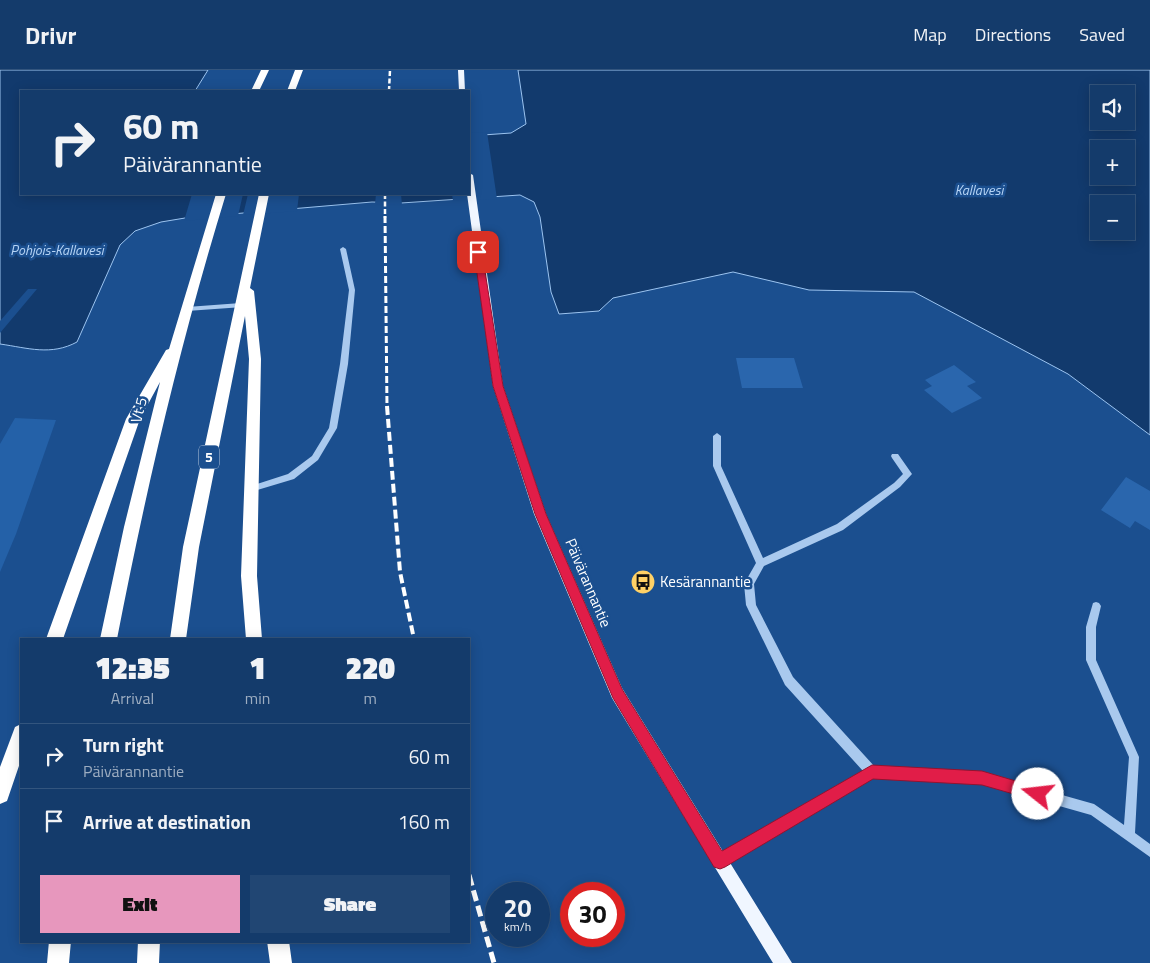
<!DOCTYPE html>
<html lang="en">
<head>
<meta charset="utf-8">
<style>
	:root { --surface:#143b6b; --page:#214673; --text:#f1f3f6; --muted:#9dadc1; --line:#33557e; --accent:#e797bd }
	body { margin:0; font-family:"Titillium Web",sans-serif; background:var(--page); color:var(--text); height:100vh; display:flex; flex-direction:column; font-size:19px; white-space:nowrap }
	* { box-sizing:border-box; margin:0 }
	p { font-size:16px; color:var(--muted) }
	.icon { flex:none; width:28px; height:28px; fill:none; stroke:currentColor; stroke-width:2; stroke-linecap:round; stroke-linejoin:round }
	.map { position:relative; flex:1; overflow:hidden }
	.drawer { position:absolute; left:20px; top:568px; width:450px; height:305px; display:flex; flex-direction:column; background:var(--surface); border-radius:0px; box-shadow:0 2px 12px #0003,0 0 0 1px var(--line) }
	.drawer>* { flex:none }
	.hud { position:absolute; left:20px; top:20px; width:450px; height:105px; border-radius:0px; box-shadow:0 2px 12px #0003,0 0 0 1px var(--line); background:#143b6b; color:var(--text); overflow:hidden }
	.buttons { position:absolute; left:1090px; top:15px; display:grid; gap:10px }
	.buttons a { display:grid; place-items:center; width:45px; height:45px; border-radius:0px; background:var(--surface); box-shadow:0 2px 12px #0003,0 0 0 1px var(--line); font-size:25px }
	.speed { position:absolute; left:485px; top:812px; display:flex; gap:10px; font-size:25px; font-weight:700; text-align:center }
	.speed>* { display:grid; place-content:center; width:65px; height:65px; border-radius:50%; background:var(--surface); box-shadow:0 2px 12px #0003,0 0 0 1px var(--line); line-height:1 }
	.speed small { font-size:12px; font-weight:400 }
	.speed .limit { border:8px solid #d22; background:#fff; color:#111 }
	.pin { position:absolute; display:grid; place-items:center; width:42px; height:42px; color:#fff; margin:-21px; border-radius:10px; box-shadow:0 2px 8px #0006 }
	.me { position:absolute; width:55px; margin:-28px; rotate:286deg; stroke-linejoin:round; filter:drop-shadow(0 0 4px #0008) }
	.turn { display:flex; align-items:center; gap:18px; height:105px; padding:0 20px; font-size:22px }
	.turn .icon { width:65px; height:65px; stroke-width:2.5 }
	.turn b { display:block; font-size:35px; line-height:42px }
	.eta { display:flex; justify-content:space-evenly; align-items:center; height:85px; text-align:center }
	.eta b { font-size:30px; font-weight:800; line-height:35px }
	.action { display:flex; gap:10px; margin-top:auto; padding:10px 20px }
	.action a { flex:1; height:58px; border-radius:0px; background:var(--accent); color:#111; font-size:20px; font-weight:800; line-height:58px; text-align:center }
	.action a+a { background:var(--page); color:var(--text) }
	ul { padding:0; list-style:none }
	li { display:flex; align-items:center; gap:15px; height:65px; padding:0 20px; border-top:1px solid var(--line) }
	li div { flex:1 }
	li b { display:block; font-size:19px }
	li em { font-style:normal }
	header { display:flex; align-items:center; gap:30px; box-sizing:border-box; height:70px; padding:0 25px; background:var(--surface); border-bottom:1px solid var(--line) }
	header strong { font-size:24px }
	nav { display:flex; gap:28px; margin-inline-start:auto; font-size:18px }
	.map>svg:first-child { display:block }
	.green { fill:#2461a8 }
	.water { fill:#123a6d; stroke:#9cc4f0; fill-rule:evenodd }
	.pier { fill:#1b4f8f }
	.building { fill:#2a66ad }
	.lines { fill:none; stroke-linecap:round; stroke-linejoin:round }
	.minor { fill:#a9c9ee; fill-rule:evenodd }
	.major { fill:#f0f6ff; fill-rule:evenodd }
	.highway { fill:#fff; fill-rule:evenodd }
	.rail-far3 { stroke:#fff; stroke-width:2.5; stroke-dasharray:5 2.5; stroke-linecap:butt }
	.rail-far2 { stroke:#fff; stroke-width:3; stroke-dasharray:7 3; stroke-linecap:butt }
	.rail-far1 { stroke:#fff; stroke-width:4; stroke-dasharray:9 4; stroke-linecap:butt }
	.rail { stroke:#fff; stroke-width:5; stroke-dasharray:11 5; stroke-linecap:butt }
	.route { fill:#e11d48; stroke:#92132f }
	.labels { text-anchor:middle; stroke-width:5; stroke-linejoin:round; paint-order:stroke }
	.far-water-label { font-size:14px; font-style:italic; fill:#b5d3f5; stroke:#1b4f8f }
	.shield { fill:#1b4f8f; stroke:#bbcadd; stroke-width:1 }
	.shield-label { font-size:14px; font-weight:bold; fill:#fff }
	.street-label { font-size:15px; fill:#fff; stroke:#1b4f8f }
	.poi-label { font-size:15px; fill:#fff; stroke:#1b4f8f; text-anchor:start }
</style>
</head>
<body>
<header>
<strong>Drivr</strong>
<nav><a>Map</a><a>Directions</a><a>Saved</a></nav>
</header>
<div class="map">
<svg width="1150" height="893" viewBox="0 0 1150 893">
	<rect width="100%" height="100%" fill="#1b4f8f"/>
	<path class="green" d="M 15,348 L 56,350 L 16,464 L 0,502 L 0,374 Z"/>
	<path class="water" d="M 0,0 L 208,0 L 195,21 L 21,21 L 21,124 L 469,124 L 469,66 L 511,63 L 526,54 L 518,0 L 1150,0 L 1150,365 L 1068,304 L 914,222 L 809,220 L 733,202 L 613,228 L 599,241 L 559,244 L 551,222 L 540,147 L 534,132 L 520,125 L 401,133 L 372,132 L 185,148 L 161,152 L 135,161 L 120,175 L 77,272 C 51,286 28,278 0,274 ZM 1099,24 L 1126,24 L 1126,51 L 1099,51 ZM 1099,79 L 1126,79 L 1126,106 L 1099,106 ZM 1099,134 L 1126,134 L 1126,161 L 1099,161 Z"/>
	<path class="pier" d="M 487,62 L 497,129 L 453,131 L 452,124 L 469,124 L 469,63 Z
		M 192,124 L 243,124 L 238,146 L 184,151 Z
		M 248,124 L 299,124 L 297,141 L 243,145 Z
		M 376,124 L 401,124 L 402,135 L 375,134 Z
		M 28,219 L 37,219 L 0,263 L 0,251 Z"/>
	<path class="building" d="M 736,288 L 794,288 L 803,318 L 742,318 Z
		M 954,295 L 976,312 L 967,316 L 982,328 L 952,343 L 924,320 L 932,316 L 925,310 Z
		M 1126,407 L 1150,421 L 1150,460 L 1135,451 L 1130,458 L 1101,440 Z"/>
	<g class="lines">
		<path class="minor" d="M 343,177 L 346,179 L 355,220 L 348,294 L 337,358 L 318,390 L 294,409 L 251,422 L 248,421 L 247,419 L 248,417 L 288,404 L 312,386 L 329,358 L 340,294 L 349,220 L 340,179 Z
			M 241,233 L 244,235 L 243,237 L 187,241 L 184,239 L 187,237 Z
			M 717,363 L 721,366 L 721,396 L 763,488 L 837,454 L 894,413 L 903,404 L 892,388 L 891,386 L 892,384 L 898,384 L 912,404 L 900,417 L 843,460 L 764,496 L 754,514 L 756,535 L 793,607 L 875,697 L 981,702 L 1094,734 L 1124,755 L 1129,687 L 1086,590 L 1086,557 L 1093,533 L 1096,532 L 1099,533 L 1101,536 L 1096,557 L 1096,590 L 1139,687 L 1135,763 L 1150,774 L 1150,787 L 1091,745 L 981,714 L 873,708 L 724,795 L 720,797 L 716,795 L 714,791 L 716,787 L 863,701 L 785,615 L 746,535 L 744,514 L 756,493 L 713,396 L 713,366 Z"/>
		<path class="major" d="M 458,0 L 464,0 L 465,21 L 459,21 Z
			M 469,103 L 473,105 L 503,316 L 546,444 L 622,618 L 792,893 L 773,893 L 612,628 L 534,444 L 493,316 L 467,124 Z"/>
		<path class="highway" d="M 261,0 L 269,0 L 259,21 L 251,21 Z
			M 295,0 L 303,0 L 295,21 L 287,21 Z
			M 216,124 L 226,124 C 181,270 146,419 117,569 L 100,569 L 124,457 L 160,312 L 140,349 L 63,569 L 46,569 L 126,349 L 166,280 L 169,279 Z
			M 259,124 L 269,124 L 250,218 L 254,221 L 261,289 L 257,506 L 262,569 L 246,569 L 241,506 L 249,289 L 245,246 L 199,477 L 186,569 L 170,569 L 183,477 Z
			M 21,654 L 21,690 L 7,731 L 0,734 L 0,697 L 15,657 Z
			M 49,871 L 71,871 L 69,893 L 47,893 Z
			M 138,871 L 160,871 L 159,893 L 137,893 Z
			M 267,871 L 289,871 L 292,893 L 270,893 Z"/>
		<path class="rail-far3" d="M 389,21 L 390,0
			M 385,124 L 385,148"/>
		<path class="rail-far2" d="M 385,146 L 387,337"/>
		<path class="rail-far1" d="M 387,336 L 400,502 L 414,569"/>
		<path class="rail" d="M 469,805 L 494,893"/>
	</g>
	<path class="route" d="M 478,179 L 482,182 L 503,316 L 546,444 L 622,619 L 722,781 L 872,695 L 982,701 L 1043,719 L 1045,724 L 1043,729 L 1038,731 L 982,715 L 873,709 L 725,797 L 720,799 L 714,797 L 613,628 L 535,444 L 493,316 L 474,182 Z"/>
	<defs>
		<symbol id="bus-disc" viewBox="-11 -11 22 22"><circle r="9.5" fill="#ffd166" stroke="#1b4f8f"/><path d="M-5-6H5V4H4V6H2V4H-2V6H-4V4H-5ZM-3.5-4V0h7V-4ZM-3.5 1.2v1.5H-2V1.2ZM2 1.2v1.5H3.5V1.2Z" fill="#111"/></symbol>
	</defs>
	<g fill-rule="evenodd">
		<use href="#bus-disc" x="629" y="498" width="28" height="28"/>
	</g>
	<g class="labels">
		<g class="far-water-label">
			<text x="979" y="125">Kallavesi</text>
			<text x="57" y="185">Pohjois-Kallavesi</text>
		</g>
		<rect class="shield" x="199" y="375.5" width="20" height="23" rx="4"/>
		<g class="shield-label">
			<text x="209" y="392">5</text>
		</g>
		<g class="street-label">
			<text transform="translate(139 340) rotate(-76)" y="5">Vt 5</text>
			<text transform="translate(588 513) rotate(67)" y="5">Päivärannantie</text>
		</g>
		<g class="poi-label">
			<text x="660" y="517">Kesärannantie</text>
		</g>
	</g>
</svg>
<div class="buttons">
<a><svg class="icon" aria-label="sound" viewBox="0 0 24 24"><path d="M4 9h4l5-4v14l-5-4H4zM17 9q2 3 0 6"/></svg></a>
<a>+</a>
<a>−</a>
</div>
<div class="speed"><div>20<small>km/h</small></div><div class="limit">30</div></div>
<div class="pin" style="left:478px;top:182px;background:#d93025"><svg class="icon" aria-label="arrive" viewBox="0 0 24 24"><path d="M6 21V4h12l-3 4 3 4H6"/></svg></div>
<svg class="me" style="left:1038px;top:724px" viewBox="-20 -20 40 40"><circle r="19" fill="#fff"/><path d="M0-13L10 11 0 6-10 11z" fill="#e11d48"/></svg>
<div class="hud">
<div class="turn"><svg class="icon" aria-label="right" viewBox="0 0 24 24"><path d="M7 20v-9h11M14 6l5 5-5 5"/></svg><div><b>60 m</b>Päivärannantie</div></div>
</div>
<section class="drawer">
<div class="eta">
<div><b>12:35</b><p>Arrival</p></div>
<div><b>1</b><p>min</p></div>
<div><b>220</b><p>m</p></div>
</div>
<ul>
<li><svg class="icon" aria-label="right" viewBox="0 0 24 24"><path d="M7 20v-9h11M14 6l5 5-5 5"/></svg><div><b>Turn right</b><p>Päivärannantie</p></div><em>60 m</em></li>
<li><svg class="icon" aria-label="arrive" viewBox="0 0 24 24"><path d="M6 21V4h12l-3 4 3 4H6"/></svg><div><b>Arrive at destination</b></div><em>160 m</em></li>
</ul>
<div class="action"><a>Exit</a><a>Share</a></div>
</section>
</div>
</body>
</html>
